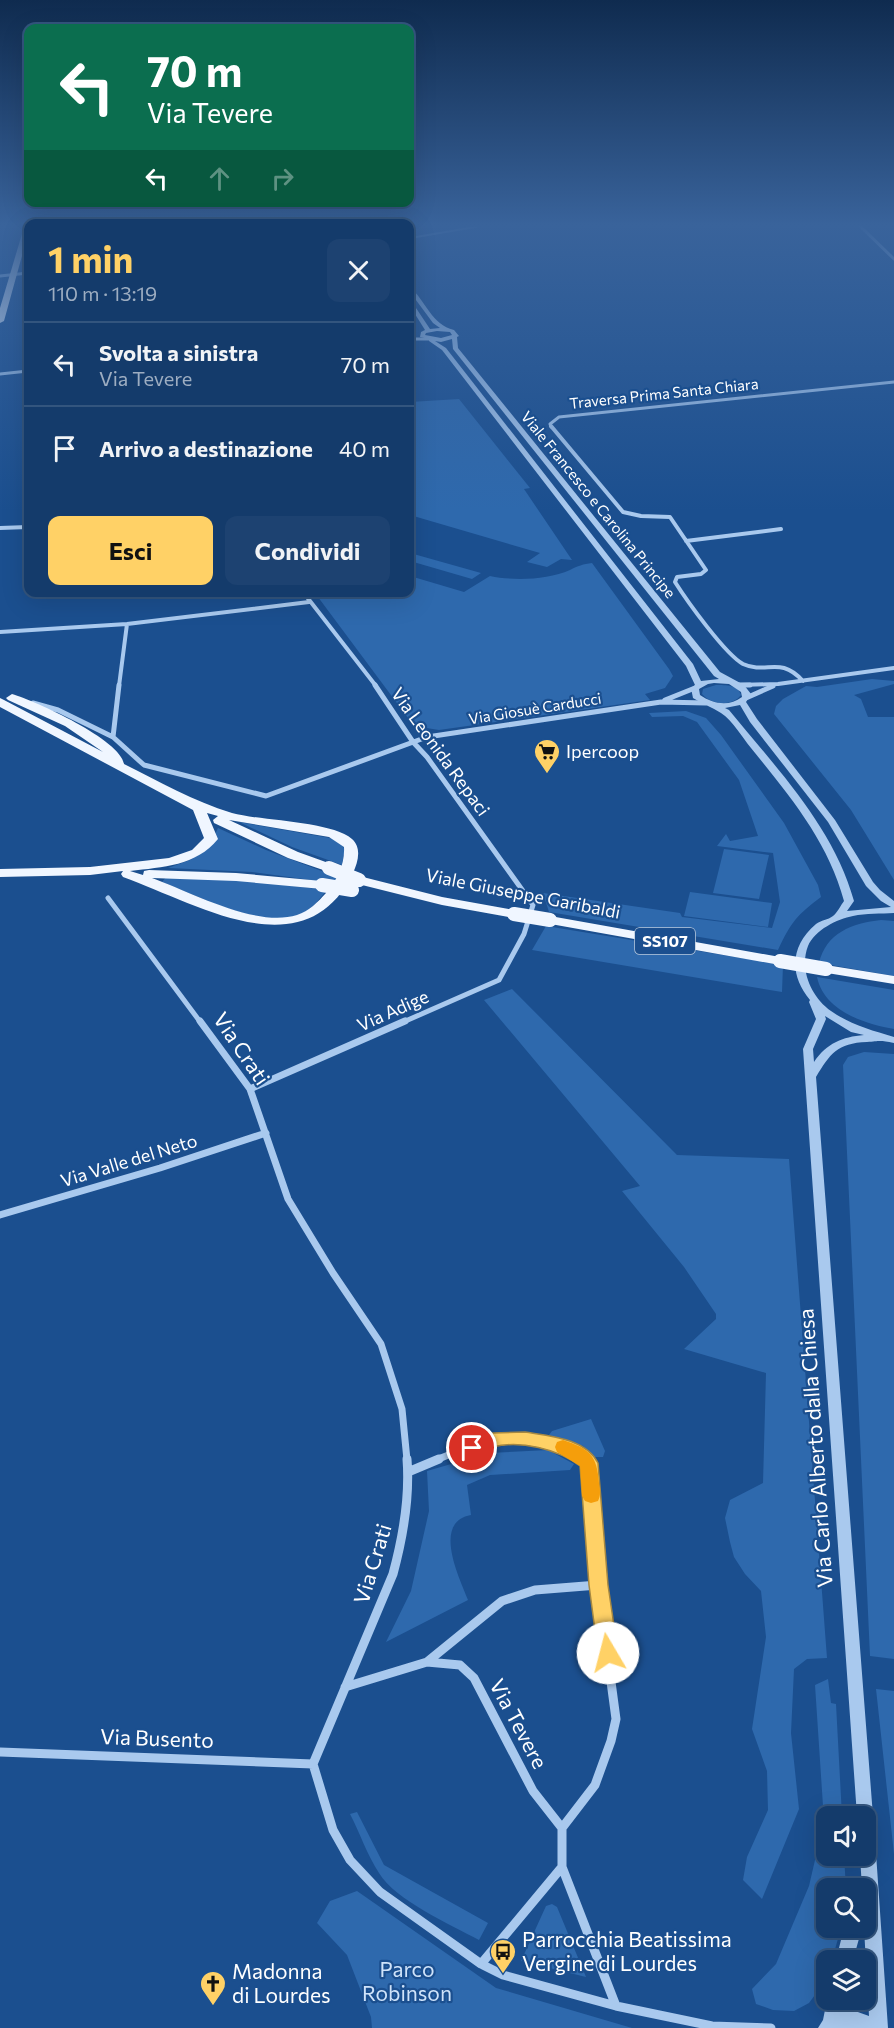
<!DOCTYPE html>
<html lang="it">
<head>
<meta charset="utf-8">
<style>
	:root { --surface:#143b6b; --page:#1d4271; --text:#f1f3f6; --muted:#9dadc1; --line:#33557e; --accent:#ffd166 }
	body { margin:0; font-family:Commissioner,sans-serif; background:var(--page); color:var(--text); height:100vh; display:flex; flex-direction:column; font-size:22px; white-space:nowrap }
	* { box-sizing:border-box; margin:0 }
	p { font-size:20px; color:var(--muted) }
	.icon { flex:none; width:33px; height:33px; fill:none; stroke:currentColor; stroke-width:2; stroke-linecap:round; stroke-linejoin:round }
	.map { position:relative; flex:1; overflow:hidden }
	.sheet { position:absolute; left:24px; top:219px; width:390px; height:378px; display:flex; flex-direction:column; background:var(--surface); border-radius:12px; box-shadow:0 6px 24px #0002,0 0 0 2px var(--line) }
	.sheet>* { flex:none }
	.guide { position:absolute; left:24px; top:24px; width:390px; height:183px; border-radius:12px; box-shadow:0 6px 24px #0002,0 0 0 2px var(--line); background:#0b6e4f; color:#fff; overflow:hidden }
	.tools { position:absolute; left:816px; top:1806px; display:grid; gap:12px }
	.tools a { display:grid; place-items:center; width:60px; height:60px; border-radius:12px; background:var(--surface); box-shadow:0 6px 24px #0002,0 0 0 2px var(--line); font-size:30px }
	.pin { position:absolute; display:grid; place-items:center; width:51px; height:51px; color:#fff; margin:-26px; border:3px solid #fff; border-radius:50%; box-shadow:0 2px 6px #0007 }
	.me { position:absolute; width:66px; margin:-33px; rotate:352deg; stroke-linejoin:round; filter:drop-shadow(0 0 4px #0008) }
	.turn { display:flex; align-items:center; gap:21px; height:126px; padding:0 24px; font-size:27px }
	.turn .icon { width:78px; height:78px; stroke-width:2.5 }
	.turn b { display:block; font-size:42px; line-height:51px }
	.lanes { display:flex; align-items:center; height:57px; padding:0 24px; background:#0003; justify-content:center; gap:30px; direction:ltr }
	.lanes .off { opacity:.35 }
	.round { display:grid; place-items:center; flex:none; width:63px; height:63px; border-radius:12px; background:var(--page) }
	.summary { display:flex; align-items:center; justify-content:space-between; height:102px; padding:0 24px }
	h1 { font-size:36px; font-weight:700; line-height:45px; color:var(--accent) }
	.primary-button { display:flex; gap:12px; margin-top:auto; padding:12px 24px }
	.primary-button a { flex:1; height:69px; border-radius:12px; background:var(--accent); color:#111; font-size:24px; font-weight:700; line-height:69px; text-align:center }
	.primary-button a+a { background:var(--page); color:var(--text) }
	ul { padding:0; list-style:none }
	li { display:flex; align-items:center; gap:18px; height:84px; padding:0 24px; border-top:2px solid var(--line) }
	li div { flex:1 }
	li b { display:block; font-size:22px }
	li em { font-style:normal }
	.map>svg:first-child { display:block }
	.green { fill:#2e69ad }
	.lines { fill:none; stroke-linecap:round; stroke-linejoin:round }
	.minor-far4 { stroke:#a9c9ee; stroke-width:3 }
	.minor-far3 { stroke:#a9c9ee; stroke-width:4 }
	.minor-far2 { stroke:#a9c9ee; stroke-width:5 }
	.minor-far1 { stroke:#a9c9ee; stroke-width:7 }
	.minor { stroke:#a9c9ee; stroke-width:9 }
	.tertiary { fill:#a9c9ee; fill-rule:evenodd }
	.primary { fill:#f0f6ff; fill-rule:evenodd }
	.primary-bridge { stroke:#f0f6ff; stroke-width:14 }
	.route { fill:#ffd166; stroke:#a68842; stroke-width:1.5 }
	.slow { fill:#f59e0b }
	.labels { text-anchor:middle; stroke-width:4.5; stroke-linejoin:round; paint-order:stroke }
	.far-street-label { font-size:15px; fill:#fff; stroke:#1b4f8f }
	.shield { fill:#1b4f8f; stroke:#bbcadd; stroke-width:1.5 }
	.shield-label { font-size:16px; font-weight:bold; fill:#fff }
	.street-label { font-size:18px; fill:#fff; stroke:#1b4f8f }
	.poi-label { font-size:18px; fill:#fff; stroke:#1b4f8f; text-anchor:start }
	.near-street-label { font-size:21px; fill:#fff; stroke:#1b4f8f }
	.near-poi-label { font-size:21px; fill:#fff; stroke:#1b4f8f; text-anchor:start }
	.near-park-label { font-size:21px; fill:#cfe3fa; stroke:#1b4f8f }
</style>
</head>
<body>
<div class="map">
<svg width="894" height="2028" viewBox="0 0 894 2028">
	<rect width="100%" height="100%" fill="#1b4f8f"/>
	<path class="green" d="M 459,399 L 530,488 L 524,489 L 572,560 L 561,559 L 547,567 L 527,562 L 540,553 L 410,515 L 410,402 Z
		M 410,553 L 481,573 L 472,579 L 410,561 Z
		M 592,563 L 669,669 L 673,676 L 665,688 L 645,694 L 650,700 L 439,730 L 414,726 L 315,593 L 410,592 L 410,576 L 464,592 L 490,576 C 514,581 547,580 570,570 C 578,566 583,564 592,563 Z
		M 872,679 L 894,681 L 894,684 L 854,695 L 861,699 L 868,717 L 894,717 L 894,880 L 851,810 L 774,714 L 776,706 L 783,699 L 806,686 L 817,687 Z
		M 716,685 C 726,685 738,685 741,695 C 732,707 711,705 702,694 L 703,689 Z
		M 686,711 L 706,718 L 721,735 L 784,823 L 818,885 L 821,897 C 797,915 791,922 778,950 L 549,912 L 543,893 L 680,913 L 682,917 L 772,928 L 780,902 L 773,853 L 717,846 L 726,834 L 730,841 L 758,836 L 739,780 L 697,722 L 683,716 L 652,717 L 649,713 Z
		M 239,822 L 336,839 C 348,846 344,853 342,865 L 292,847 Z
		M 218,828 L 266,850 L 356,884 L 355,886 L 252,872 L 168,868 L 190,860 L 208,849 Z
		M 724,849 L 769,855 L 759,899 L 713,893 Z
		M 167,876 L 225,878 L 327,890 C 320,898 313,908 304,913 C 265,932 199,896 162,882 Z
		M 690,892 L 772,903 L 768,927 L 684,916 Z
		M 881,920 L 894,921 L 894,976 L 819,963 C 826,933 852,923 881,920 Z
		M 546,926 L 783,965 L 782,992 L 532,950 Z
		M 817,977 L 894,990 L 894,1029 C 865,1024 824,1011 817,977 Z
		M 512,989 L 677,1155 L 789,1159 L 827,1658 L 807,1659 L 794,1669 L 791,1733 L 799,1809 L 762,1899 L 743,1880 L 747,1857 L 768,1810 L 767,1771 L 752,1729 L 766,1637 L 761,1591 L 745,1574 L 734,1557 L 730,1542 L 725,1518 L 730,1500 L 763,1483 L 766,1373 L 684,1349 L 716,1319 L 716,1314 L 684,1267 L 622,1191 L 640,1186 L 484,1000 Z
		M 864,1052 L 894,1054 L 894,1659 L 870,1656 L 843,1065 L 848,1057 Z
		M 591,1419 L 605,1451 L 603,1457 L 594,1457 L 583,1446 L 549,1435 L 552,1431 Z
		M 548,1450 L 574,1464 L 570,1470 L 490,1475 L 467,1485 L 471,1515 C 432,1522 459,1577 468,1600 L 386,1642 L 411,1591 L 429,1511 L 427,1471 L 489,1453 Z
		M 828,1679 L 831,1703 L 836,1704 L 842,1816 L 826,1816 L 826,1856 L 844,1856 L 846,1888 L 826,1888 L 826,1928 L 841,1928 L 832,1960 L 826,1960 L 826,1980 L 809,2003 L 794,2011 L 773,2010 L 756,2004 L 752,1989 L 776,1964 L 809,1886 L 824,1821 L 815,1685 Z
		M 876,1689 L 894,1691 L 894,1854 Z
		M 357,1812 L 384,1865 L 488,1923 L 479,1940 C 451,1925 395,1900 379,1873 C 367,1855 360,1833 350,1814 Z
		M 357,1891 L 496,1988 L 632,2028 L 372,2028 L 371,2017 L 347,1955 L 317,1923 L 330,1901 Z
		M 552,1904 L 557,1907 L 586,1977 L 521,1961 L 546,1906 Z"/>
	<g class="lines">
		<path class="minor-far4" d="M 861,227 L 894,259
			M 0,276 L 28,273
			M 410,339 L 429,339
			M 0,374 L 28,371
			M 551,427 L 550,424 L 559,417 L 894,382"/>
		<path class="minor-far3" d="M 551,426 L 623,512 L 641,516 L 670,517 L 706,570 L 701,574 L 677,577 L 675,582 C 687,601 725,654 743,664 C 767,675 779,655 803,681
			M 0,528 L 28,527
			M 686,541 L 781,529
			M 303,592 L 376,686
			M 0,632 L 127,624 L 309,602
			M 737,685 L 778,684 L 894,668
			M 119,686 L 127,624"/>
		<path class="minor-far2" d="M 375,685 L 413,742 L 427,757 L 533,905 L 524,934 L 499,980 L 401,1023
			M 737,685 L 750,685
			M 746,698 L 773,686
			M 665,700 L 695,688
			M 33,703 L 58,710 L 113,737 L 144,765 L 266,796 L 427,737 L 661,702 L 706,703
			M 113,737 L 119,685
			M 108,898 L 201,1023"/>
		<path class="minor-far1" d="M 200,1021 L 250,1089 L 288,1199 L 333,1273 L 381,1344 L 402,1409 L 407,1460
			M 250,1089 L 405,1021
			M 0,1215 L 160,1168 L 266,1133
			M 436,1460 C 488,1438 534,1425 585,1460"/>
		<path class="minor" d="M 407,1459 C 410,1497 403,1537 393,1574 L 313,1764 L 333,1830 L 350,1860 L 380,1892 L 481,1964 L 503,1975 L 616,2006 L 712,2026 L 771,2028
			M 408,1472 L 439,1459
			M 427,1662 L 502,1601 L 535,1590 L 598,1585 L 589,1463 L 583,1459
			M 345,1687 L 427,1662 L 460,1665 L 474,1678 L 533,1791 L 562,1828 L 562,1867 L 481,1964
			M 0,1752 L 313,1764
			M 562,1828 L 595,1785 L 611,1741 L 616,1719 L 598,1585
			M 562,1867 L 616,2006"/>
		<path class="tertiary" d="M 469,227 L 481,227 L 410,239 L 410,237 Z
			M 410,287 C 425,300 432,325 454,330 L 459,336 L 457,337 L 458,348 L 720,672 L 744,685 L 751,694 L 746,702 L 757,719 L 835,820 L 873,882 L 880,890 L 894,901 L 894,913 C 881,914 866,913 853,916 C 837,919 815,930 808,946 C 799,969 811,997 831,1011 C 851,1025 871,1030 894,1037 L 894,1043 C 880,1040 880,1041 867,1042 C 837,1043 830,1054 816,1077 L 873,1816 L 872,1819 L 874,1824 L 888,2028 L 818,2028 L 823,2020 L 827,2000 L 845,2000 L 843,2010 L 855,2011 L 869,2016 L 864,1928 L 866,1928 L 866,1888 L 862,1888 L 860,1856 L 866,1856 L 866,1816 L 857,1816 L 803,1049 L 816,1019 L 809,1002 L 810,1000 C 789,975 790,946 816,924 C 821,920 828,920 833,916 C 837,913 841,905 844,901 C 828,841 789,795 751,748 C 742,737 733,721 721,713 C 712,707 702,704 693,698 L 691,688 L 695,685 L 686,666 L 442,350 L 429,341 L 429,339 L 420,337 L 421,332 L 425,330 L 410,306 L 410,302 L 412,302 L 430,329 L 440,328 L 433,323 L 410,292 ZM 437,331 L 450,332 L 452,335 L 441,338 L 425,335 L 426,333 ZM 452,339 L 453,349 L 714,676 L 719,679 L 701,681 L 693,664 L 446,348 L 435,341 L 441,342 ZM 714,683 L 729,684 L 741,692 L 742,697 C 729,707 713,704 700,695 L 699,689 L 708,684 ZM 740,705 L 750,722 L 828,822 L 866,886 L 881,901 L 891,907 L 847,911 L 854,901 C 833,826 777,769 729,710 L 725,708 ZM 825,1016 L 851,1032 L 864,1035 C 842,1037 827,1043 814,1062 L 813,1049 L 826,1019 Z
			M 844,1928 L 862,1928 L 853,1960 L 836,1960 Z"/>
		<path class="primary" d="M 24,227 L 28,227 L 28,234 L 4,321 L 0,323 L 0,308 Z
			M 12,694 C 36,701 121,740 124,764 C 160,782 193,801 232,813 C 261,821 331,821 352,839 C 362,848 358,862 353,873 C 305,972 196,903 123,877 L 121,874 L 123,871 L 90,875 L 0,877 L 0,869 L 90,867 L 169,858 L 192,850 L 204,838 L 193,810 L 0,707 L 0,698 L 4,700 L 103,752 L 65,726 L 8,700 L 6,698 ZM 207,813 L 218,816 L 213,820 L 214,823 L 288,858 L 329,872 L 334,871 L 336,868 L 334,865 L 298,852 L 229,820 L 329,837 L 344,847 C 345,864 337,880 326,893 C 318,902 309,911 297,915 C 256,928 191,892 152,878 L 236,881 L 322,889 L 329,885 L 322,881 L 236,873 L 149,870 L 144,871 L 143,875 L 130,871 C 163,867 196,866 218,839 Z
			M 359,876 L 442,897 L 514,910 L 521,914 L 514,918 L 442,905 L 354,883 L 352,880 Z
			M 550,916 L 780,957 L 787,961 L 780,965 L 545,923 L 543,920 L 545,917 Z
			M 826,965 L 894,976 L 894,984 L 821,972 L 819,969 Z"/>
		<path class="primary-bridge" d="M 329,868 L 359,880
			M 322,885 L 352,890
			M 514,914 L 550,920
			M 780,961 L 826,969"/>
	</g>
	<linearGradient id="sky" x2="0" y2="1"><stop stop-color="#0f2b4f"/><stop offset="0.44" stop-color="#39639b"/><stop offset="1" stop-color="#39639b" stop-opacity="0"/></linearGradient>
	<rect width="894" height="511" fill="url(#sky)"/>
	<path class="route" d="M 525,1432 C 549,1436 585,1438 598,1463 L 608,1585 L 618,1653 L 615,1659 L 608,1661 L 601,1659 L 598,1653 L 589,1585 L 580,1466 C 558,1449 520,1440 493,1447 C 483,1449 476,1456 465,1453 L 463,1448 L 465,1443 L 493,1433 Z"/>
	<path class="slow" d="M 563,1440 C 590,1449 597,1455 599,1483 C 600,1490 601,1495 598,1501 L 591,1503 L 585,1501 L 582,1496 L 580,1466 L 557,1452 L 555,1447 L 557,1442 Z"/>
	<defs>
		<symbol id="supermarket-pin" viewBox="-11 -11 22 30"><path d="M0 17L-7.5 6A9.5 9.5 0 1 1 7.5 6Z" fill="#ffd166" stroke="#1b4f8f"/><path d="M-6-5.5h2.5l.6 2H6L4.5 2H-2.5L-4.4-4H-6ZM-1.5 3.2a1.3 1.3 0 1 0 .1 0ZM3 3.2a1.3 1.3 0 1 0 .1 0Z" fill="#111"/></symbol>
		<symbol id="bus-pin" viewBox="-11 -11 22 30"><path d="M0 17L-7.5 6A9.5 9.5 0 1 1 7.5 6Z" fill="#ffd166" stroke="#1b4f8f"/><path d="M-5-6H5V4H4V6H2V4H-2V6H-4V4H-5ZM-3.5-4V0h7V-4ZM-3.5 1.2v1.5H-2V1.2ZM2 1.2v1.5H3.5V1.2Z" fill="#111"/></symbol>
		<symbol id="church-pin" viewBox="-11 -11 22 30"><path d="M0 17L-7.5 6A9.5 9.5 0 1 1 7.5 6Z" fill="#ffd166" stroke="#1b4f8f"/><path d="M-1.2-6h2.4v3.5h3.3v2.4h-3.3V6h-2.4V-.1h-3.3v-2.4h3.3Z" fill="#111"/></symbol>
	</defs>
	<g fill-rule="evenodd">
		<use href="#supermarket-pin" x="532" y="737" width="30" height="40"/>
		<use href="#bus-pin" x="488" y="1937" width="30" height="40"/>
		<use href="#church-pin" x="198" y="1969" width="30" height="40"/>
	</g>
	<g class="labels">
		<g class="far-street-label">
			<text transform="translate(664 394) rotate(-6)" y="5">Traversa Prima Santa Chiara</text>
			<text transform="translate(598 505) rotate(51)" y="5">Viale Francesco e Carolina Principe</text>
			<text transform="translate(535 709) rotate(-9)" y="5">Via Giosuè Carducci</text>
		</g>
		<rect class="shield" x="635" y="928" width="60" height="26" rx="4.5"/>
		<g class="shield-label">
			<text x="665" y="947">SS107</text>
		</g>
		<g class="street-label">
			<text transform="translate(440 752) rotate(54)" y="6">Via Leonida Repaci</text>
			<text transform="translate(523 894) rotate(11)" y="6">Viale Giuseppe Garibaldi</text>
			<text transform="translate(393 1011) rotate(-24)" y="6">Via Adige</text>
			<text transform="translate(129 1161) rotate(-17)" y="6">Via Valle del Neto</text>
		</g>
		<g class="poi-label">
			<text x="566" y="758">Ipercoop</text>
		</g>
		<g class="near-street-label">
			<text transform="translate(241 1049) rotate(56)" y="7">Via Crati</text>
			<text transform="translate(816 1448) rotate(-94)" y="7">Via Carlo Alberto dalla Chiesa</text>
			<text transform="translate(373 1564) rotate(-73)" y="7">Via Crati</text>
			<text transform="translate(518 1724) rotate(62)" y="7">Via Tevere</text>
			<text transform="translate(157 1739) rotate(2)" y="7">Via Busento</text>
		</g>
		<g class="near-poi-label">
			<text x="522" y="1947">Parrocchia Beatissima<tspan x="522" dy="24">Vergine di Lourdes</tspan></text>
			<text x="232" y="1979">Madonna<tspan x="232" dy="24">di Lourdes</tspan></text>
		</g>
		<g class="near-park-label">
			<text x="407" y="1977">Parco<tspan x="407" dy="24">Robinson</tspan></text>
		</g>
	</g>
</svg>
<div class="tools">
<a><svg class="icon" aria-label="sound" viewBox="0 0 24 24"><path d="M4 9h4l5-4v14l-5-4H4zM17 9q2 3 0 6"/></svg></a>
<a><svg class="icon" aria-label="search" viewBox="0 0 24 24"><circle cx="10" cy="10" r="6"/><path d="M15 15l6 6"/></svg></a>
<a><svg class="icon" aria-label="layers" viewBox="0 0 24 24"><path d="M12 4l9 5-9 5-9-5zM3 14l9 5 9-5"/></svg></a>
</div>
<div class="pin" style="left:472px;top:1448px;background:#d93025"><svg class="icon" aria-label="arrive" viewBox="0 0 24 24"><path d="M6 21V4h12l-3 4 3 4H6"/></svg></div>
<svg class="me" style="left:608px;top:1653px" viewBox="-20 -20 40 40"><circle r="19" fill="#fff"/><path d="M0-13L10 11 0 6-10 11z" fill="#ffd166"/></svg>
<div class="guide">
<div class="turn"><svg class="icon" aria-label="left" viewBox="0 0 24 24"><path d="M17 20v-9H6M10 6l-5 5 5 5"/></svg><div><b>70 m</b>Via Tevere</div></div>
<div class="lanes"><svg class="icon" aria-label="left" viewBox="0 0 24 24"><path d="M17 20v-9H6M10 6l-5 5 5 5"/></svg><svg class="icon off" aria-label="ahead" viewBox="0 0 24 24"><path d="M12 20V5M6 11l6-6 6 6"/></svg><svg class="icon off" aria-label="right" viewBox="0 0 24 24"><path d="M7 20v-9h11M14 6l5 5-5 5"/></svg></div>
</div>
<section class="sheet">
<div class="summary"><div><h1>1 min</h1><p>110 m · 13:19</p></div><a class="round"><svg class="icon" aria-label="close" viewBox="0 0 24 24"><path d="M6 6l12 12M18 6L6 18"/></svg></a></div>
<ul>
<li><svg class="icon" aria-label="left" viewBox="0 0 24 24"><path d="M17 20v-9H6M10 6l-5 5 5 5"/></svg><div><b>Svolta a sinistra</b><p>Via Tevere</p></div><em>70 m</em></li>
<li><svg class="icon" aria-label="arrive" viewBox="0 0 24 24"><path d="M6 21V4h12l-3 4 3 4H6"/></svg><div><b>Arrivo a destinazione</b></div><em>40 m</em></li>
</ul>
<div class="primary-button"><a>Esci</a><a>Condividi</a></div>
</section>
</div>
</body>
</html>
